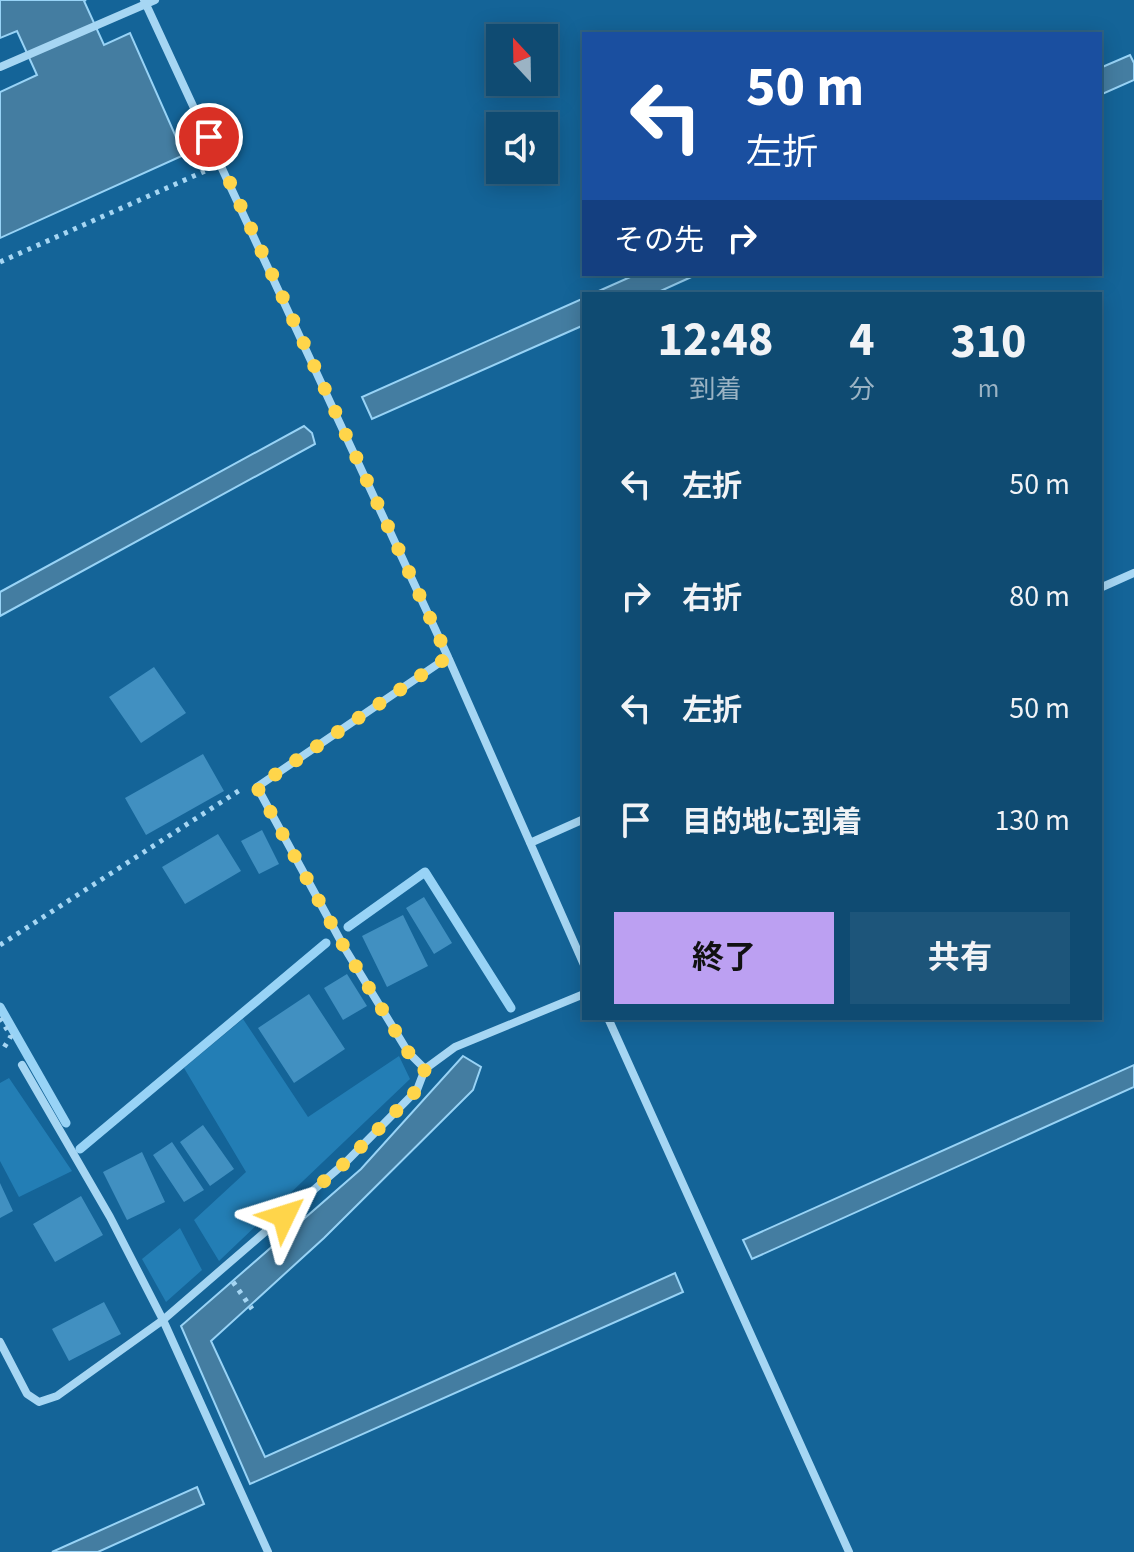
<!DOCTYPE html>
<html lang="ja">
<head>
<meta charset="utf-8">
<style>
	:root { --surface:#0f4b72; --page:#1d557a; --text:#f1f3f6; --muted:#9bb3c4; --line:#2f6384; --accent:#bca0f2 }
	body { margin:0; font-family:"Source Sans 3","Noto Sans JP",sans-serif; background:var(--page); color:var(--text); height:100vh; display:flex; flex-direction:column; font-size:30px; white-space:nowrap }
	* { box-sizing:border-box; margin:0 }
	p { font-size:26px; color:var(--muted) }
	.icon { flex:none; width:44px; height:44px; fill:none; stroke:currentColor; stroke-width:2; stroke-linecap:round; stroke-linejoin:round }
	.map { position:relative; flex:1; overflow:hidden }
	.sheet { position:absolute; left:582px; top:292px; width:520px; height:728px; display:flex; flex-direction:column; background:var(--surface); border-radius:0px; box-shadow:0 4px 20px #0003,0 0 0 2px var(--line) }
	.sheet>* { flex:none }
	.guide { position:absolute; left:582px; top:32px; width:520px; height:244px; border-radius:0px; box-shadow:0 4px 20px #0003,0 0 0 2px var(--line); background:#1a4fa0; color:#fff; overflow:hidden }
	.needle { width:52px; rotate:338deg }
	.controls { position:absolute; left:486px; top:24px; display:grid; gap:16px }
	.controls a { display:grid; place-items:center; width:72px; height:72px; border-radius:0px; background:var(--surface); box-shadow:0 4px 20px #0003,0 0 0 2px var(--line); font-size:40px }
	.pin { position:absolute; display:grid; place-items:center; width:68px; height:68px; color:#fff; margin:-34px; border:4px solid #fff; border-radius:50%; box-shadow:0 2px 8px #0007 }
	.me { position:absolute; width:88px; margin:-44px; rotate:49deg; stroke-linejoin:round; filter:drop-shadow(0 0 6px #0008) }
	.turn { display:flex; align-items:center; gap:28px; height:168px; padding:0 32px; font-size:36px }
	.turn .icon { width:104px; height:104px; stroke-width:2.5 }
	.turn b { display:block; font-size:56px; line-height:68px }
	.then { display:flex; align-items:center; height:76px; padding:0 32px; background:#0003; gap:16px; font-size:30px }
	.eta { display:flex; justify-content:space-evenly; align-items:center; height:136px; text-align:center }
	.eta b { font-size:48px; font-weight:700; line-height:56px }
	.action { display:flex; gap:16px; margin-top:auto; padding:16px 32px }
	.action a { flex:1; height:92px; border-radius:0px; background:var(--accent); color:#111; font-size:32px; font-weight:700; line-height:92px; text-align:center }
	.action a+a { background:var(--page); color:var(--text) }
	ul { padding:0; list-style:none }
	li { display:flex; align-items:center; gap:24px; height:112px; padding:0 32px }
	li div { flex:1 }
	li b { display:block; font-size:30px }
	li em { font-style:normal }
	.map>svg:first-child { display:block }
	.green { fill:#237eb5 }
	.water { fill:#447da1; stroke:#98d3f6; stroke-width:2 }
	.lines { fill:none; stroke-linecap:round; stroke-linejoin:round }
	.stream { stroke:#98d3f6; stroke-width:9 }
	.building { fill:#4190c1 }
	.path { stroke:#a6d6f3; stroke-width:5; stroke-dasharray:4 6; stroke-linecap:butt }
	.minor { stroke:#a6d6f3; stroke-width:8 }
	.route { stroke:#ffd54a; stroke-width:14; stroke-dasharray:0 25.2 }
</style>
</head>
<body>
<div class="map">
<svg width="1134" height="1552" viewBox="0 0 1134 1552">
	<rect width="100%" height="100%" fill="#146498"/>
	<path class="green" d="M 243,1019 L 308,1117 L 399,1056 L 410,1079 L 219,1261 L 194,1220 L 246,1172 L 184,1068 Z
		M 9,1078 L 72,1171 L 19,1197 L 0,1161 L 0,1083 Z
		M 180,1228 L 202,1270 L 166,1302 L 142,1259 Z"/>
	<path class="water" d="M 0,0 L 86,0 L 84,1 L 104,45 L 130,33 L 184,155 L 0,238 L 0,92 L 37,75 L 17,31 L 0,38 Z
		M 1130,55 L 1134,63 L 1134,80 L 1100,95 L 1100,68 Z
		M 637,274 L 698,274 L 654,294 L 592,294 Z
		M 584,298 L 584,325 L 372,419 L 362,397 Z
		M 304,426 L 312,433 L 315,444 L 0,616 L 0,592 Z
		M 463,1056 L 481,1067 L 473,1090 L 324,1238 L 211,1341 L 265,1457 L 675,1273 L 683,1292 L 250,1484 L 181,1326 L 361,1169 Z
		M 1134,1065 L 1134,1087 L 752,1259 L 743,1240 Z
		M 197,1487 L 204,1504 L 98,1552 L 52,1552 Z"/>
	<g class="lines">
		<path class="stream" d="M 348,927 L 425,872 L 511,1008
			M 0,1007 L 66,1123
			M 80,1149 L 326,943"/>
	</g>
	<path class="building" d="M 154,667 L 186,713 L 141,743 L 109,697 Z
		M 203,754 L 224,791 L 146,835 L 125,798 Z
		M 262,830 L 279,864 L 259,874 L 241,841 Z
		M 218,834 L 241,871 L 185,904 L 162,867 Z
		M 424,897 L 452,943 L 434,954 L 406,908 Z
		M 403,915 L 428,966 L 387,987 L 362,936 Z
		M 347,974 L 367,1006 L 343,1020 L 324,988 Z
		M 309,994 L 345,1049 L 294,1083 L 258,1028 Z
		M 203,1125 L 234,1169 L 210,1186 L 180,1142 Z
		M 172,1142 L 204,1190 L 184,1202 L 153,1155 Z
		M 142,1152 L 165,1202 L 127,1220 L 103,1172 Z
		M 0,1183 L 13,1211 L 0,1218 Z
		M 81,1196 L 103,1235 L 55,1262 L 33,1224 Z
		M 104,1302 L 121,1334 L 69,1361 L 52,1329 Z"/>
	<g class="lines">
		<path class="path" d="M 0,262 L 205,171
			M 0,945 L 240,790
			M 0,1018 L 11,1036 L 2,1051
			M 233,1282 L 252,1309"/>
		<path class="minor" d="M 144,0 L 448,657 L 584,965
			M 0,67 L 155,0
			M 1100,588 L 1134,573
			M 530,843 L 584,819
			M 608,1018 L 849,1552
			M 425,1069 L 408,1052 L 344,947 L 257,787 L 448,657
			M 0,1342 L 27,1394 L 39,1402 L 57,1396 L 163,1320 L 110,1217 L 22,1065
			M 268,1552 L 163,1320 L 346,1162 L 417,1090 L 425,1069 L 455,1047 L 584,994"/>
	</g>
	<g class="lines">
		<path class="route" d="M 209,137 L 448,657 L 257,787 L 344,947 L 408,1052 L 425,1069 L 417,1090 L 346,1162 L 284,1216"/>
	</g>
</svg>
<div class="controls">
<a><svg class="needle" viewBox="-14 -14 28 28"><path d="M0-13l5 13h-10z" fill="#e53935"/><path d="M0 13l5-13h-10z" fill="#9bb3c4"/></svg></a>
<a><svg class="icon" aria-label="sound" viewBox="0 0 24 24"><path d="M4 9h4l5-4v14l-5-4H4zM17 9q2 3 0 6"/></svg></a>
</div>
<div class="pin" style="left:209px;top:137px;background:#d93025"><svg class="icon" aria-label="arrive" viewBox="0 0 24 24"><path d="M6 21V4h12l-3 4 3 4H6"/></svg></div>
<svg class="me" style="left:284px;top:1216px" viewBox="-20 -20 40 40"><path d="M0-17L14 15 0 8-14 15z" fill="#ffd54a" stroke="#fff" stroke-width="4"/></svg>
<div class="guide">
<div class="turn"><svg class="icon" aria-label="left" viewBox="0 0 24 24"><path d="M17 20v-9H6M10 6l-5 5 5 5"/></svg><div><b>50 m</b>左折</div></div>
<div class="then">その先<svg class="icon" aria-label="right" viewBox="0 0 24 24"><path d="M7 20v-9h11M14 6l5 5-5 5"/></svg></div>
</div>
<section class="sheet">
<div class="eta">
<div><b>12:48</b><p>到着</p></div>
<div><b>4</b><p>分</p></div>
<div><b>310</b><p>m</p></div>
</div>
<ul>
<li><svg class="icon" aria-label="left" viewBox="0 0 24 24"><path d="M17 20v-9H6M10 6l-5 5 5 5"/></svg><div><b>左折</b></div><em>50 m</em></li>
<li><svg class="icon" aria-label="right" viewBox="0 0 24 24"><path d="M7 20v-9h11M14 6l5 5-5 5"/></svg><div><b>右折</b></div><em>80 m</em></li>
<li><svg class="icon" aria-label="left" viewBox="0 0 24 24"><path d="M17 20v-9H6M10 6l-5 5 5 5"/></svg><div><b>左折</b></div><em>50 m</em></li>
<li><svg class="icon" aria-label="arrive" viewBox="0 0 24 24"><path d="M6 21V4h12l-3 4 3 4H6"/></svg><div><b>目的地に到着</b></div><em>130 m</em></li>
</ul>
<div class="action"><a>終了</a><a>共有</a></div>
</section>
</div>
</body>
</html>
